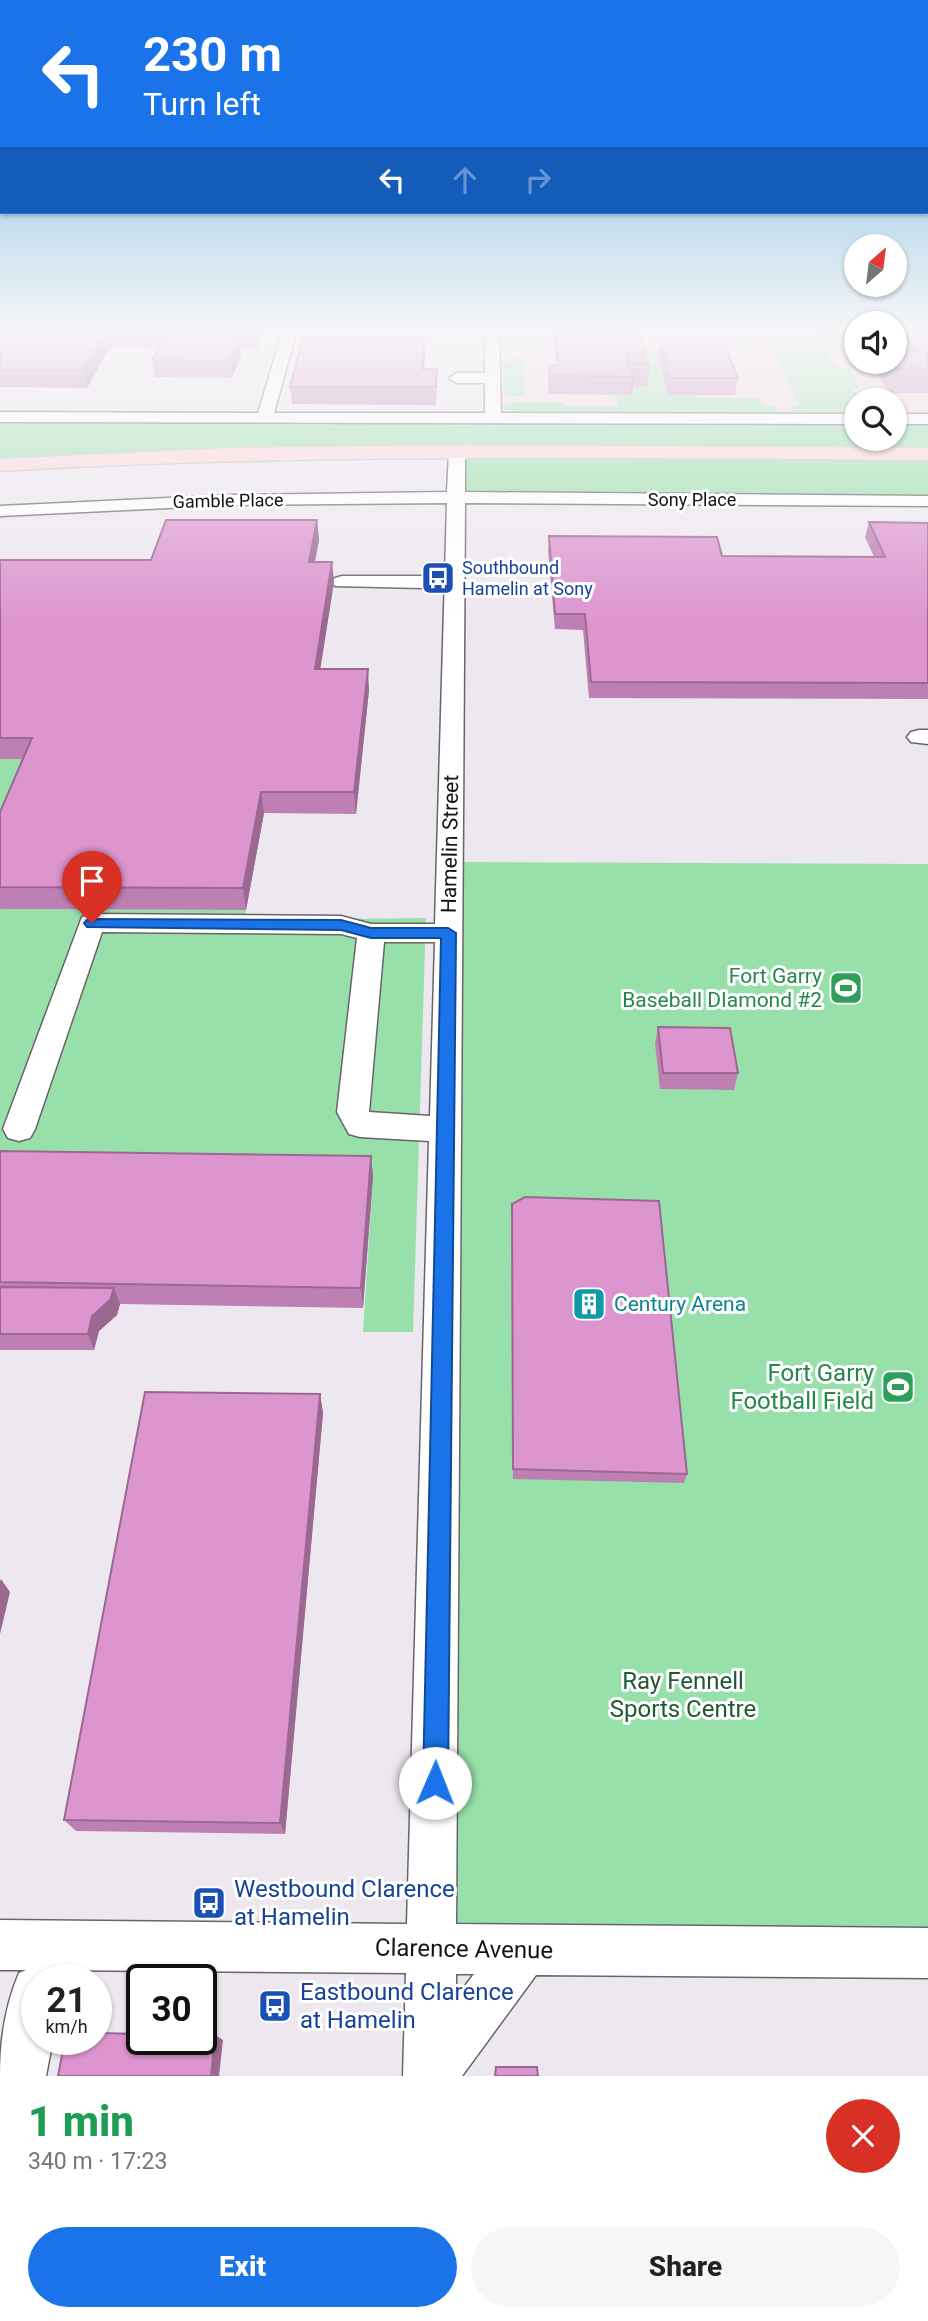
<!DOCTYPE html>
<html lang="en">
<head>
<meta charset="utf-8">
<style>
	:root { --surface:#fff; --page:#f6f6f6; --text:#202124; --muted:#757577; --accent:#1a73e8 }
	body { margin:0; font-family:Roboto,sans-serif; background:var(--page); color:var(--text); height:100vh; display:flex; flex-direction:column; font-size:26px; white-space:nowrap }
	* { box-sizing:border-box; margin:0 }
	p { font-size:23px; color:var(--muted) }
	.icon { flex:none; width:38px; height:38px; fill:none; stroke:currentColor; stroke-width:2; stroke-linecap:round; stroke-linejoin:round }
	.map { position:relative; height:2076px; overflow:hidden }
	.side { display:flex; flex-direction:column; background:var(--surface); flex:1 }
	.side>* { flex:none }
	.guide { position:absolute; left:0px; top:0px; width:929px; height:214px; box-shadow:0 2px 5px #0004; background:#1a73e8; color:#fff; overflow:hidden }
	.needle { width:46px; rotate:28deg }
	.tools { position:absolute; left:844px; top:234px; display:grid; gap:14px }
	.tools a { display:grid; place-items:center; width:63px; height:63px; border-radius:50%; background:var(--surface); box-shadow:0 2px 5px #0004; font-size:35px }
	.speed { position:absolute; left:21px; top:1964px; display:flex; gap:14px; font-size:35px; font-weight:700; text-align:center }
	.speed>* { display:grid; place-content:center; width:91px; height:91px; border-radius:50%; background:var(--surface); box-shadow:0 2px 5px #0004; line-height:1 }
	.speed small { font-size:18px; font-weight:400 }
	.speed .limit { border:4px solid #111; border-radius:10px; background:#fff; color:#111 }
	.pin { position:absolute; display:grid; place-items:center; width:60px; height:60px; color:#fff; margin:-72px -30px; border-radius:50% 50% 50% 0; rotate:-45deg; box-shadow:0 0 7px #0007 }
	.pin .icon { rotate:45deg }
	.me { position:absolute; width:77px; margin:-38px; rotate:1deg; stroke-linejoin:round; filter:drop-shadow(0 0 5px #0008) }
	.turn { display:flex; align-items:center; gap:24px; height:147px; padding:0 28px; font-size:32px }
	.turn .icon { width:91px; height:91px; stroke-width:2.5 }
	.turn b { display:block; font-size:49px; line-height:60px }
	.lanes { display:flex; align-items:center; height:66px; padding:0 28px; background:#0003; justify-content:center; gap:35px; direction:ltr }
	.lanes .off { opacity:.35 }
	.round { display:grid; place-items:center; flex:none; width:74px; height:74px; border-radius:37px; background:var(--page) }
	.overview { display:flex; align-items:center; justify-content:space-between; height:119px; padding:0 28px }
	h1 { font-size:42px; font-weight:800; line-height:52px; color:#1e9e55 }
	.action { display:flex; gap:14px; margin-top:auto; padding:14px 28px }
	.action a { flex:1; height:80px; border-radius:42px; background:var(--accent); color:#fff; font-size:28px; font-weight:800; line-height:80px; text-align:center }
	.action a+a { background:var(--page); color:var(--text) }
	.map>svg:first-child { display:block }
	.commercial { fill:#f4d9dc }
	.green { fill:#98e0aa }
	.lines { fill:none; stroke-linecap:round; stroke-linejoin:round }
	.minor-casing { stroke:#69646a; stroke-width:3 }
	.major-casing { stroke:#c7c6c7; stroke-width:3 }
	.minor { fill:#fff; fill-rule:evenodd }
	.major { fill:#fdd7d8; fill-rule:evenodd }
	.wall { fill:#be80b3 }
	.shaded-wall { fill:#9b6892 }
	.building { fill:#dd95d0; stroke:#9b6892; stroke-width:2 }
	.route { fill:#1a73e8; stroke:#114b97; stroke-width:2 }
	.labels { text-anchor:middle; stroke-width:6; stroke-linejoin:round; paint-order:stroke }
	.far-street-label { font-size:18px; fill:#151315; stroke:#fff }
	.far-transit-label { font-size:18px; fill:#164399; stroke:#fff; text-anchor:start }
	.street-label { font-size:21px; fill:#151315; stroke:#fff }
	.leisure-label { font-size:21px; fill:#27864d; stroke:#fff; text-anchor:end }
	.culture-label { font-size:21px; fill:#0d838f; stroke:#fff; text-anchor:start }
	.near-leisure-label { font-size:24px; fill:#27864d; stroke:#fff; text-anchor:end }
	.near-park-label { font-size:24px; fill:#1f5832; stroke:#fff }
	.near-transit-label { font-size:24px; fill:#164399; stroke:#fff; text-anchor:start }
	.near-street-label { font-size:24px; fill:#151315; stroke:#fff }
</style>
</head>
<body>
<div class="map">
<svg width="928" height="2076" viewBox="0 0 928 2076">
	<rect width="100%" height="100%" fill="#ede8ef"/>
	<path class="commercial" d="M 492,330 L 766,330 L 769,338 L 856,338 L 856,362 L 894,362 L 894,338 L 928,338 L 928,419 L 894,419 L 894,401 L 856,401 L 856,419 L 493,418 Z"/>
	<path class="green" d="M 772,346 L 823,346 L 837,368 L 849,368 L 860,389 L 852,389 L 853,392 L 862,392 L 866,400 L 878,401 L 856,401 L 856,416 L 795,414 L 789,407 L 799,406 Z
		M 651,348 L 657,356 L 668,395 L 697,395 L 698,398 L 761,398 L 765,406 L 775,406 L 777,413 L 524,415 L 504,409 L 502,405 L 511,402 L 562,402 L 564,406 L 618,406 L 617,398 L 607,394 L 630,395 L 639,349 Z
		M 513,358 L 523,358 L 525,397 L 504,395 L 504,364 Z
		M 0,417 L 856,419 L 856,439 L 894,439 L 894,419 L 928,419 L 928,501 L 456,500 L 457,453 L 0,465 Z
		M 0,759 L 38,759 L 0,851 Z
		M 450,862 L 928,864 L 928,1953 L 433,1948 Z
		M 0,909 L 246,910 L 244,920 L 426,918 L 413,1332 L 363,1332 L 373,1177 L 0,1172 Z"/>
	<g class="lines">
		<defs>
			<path id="minor" d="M 283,330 L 297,330 L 274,413 L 485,413 L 485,383 L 457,383 L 449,378 L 457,373 L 485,373 L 485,330 L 499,330 L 501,413 L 856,414 L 856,424 L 0,422 L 0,412 L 258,413 Z
				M 894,414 L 928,414 L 928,424 L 894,424 Z
				M 457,447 L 465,452 L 465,492 L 928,496 L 928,506 L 465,503 L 456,1924 L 928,1928 L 928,1978 L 536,1975 L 462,2076 L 403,2076 L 406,1973 L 49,1970 L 55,1973 L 58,1979 L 37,1979 L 37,2039 L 53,2039 L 46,2076 L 0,2076 C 0,2041 5,2006 19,1973 L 26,1970 L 0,1970 L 0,1920 L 407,1924 L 429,1141 L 360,1137 L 349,1134 L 337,1112 L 357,938 L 341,934 L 102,932 L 35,1129 L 30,1138 L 19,1141 L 8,1138 L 3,1129 L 82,917 L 92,914 L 341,916 L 371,924 L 435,924 L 447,503 L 231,505 L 0,516 L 0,506 L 231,495 L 447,492 L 449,452 ZM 384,942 L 435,942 L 430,1116 L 369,1112 ZM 456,1974 L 474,1974 L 456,1998 Z
				M 342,576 L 422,576 L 432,582 L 422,588 L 335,586 L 332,582 L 335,578 Z
				M 919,730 L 928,730 L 928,744 L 911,742 L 907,737 L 911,732 Z"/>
			<path id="major" d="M 464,445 L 928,448 L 928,460 C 618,458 309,453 0,471 L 0,459 L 231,448 Z"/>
		</defs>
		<use href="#minor" class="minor-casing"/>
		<use href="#major" class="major-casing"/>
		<use href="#minor" class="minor"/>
		<use href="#major" class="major"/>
	</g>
	<path class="wall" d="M 0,330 L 82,330 L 81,332 L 92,332 L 93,330 L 264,330 L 257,348 L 240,348 L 241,355 L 232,378 L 155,377 L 152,360 L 159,348 L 110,347 L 87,388 L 0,387 Z
		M 552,330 L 640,330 L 646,354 L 645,364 L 649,369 L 647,387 L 633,387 L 632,394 L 630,395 L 549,394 L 548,383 L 549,366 L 556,365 Z
		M 817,330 L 846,330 L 845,338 L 821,338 Z
		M 894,330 L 928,330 L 928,393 L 889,393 L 878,374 L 881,362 L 894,362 Z
		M 424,337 L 424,369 L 437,386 L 436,405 L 292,404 L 290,387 Z
		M 659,339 L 738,378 L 735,395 L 668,395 L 657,356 Z
		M 317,520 L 319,540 L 315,562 L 334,582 L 320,669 L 369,690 L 356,814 L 264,813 L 246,910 L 0,909 L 0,812 L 23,759 L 0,759 L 0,560 L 151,560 Z
		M 869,522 L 928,523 L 928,699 L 589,698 L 583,630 L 555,629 L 548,551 L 549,536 L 722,556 L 874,557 L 865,537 Z
		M 658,1027 L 738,1073 L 734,1090 L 660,1089 L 655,1043 Z
		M 0,1151 L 371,1156 L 373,1177 L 363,1308 L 120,1304 L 117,1315 L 99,1331 L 94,1350 L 0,1350 Z
		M 512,1204 L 687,1474 L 684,1483 L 513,1479 Z
		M 320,1394 L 323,1413 L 285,1834 L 76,1831 L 64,1820 Z"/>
	<path class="shaded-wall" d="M 256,330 L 264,330 L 257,348 L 256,331 Z
		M 107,331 L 110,347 L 87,388 L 83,370 Z
		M 424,337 L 425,354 L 423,386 L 422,369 Z
		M 239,338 L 241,355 L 232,378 L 230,361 Z
		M 634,376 L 632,394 L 630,395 L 632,377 Z
		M 317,520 L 319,540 L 311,582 L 309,562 Z
		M 332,562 L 334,582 L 317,690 L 315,669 Z
		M 368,669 L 369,690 L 356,814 L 354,792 Z
		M 261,792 L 264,813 L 246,910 L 243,888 Z
		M 371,1156 L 373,1177 L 363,1308 L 361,1288 Z
		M 114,1288 L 120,1304 L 117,1315 L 99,1331 L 94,1350 L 88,1334 L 92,1316 Z
		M 320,1394 L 323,1413 L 285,1834 L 280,1823 Z
		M 1,1579 L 10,1592 L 0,1634 L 0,1581 Z
		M 215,2035 L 223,2040 L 219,2076 L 211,2076 Z"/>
	<path class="building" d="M 93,330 L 256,330 L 256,331 L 233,331 L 230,338 L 239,338 L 230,361 L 152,360 L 167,331 L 107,331 L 83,370 L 0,370 L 0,331 L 92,332 Z
		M 555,330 L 640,330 L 646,354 L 626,354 L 629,365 L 648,363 L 649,369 L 631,370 L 634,376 L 632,377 L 550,376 L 549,366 L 559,365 Z
		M 902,330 L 928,330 L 928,369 L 895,368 L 891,362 L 894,362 L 894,351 L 916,351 Z
		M 303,337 L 424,337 L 422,369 L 437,369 L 436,387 L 290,387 Z
		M 659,339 L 723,339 L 738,378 L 670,378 Z
		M 166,520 L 317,520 L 309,562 L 332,562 L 315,669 L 368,669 L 354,792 L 261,792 L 243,888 L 0,887 L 0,812 L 32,738 L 0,738 L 0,560 L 151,560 Z
		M 869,522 L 928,523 L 928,683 L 591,682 L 585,614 L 555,614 L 549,536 L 717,537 L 722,556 L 885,557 Z
		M 658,1027 L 730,1028 L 738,1073 L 663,1073 Z
		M 0,1151 L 371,1156 L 361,1288 L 0,1282 Z
		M 525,1197 L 659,1201 L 687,1474 L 513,1469 L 512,1204 Z
		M 0,1287 L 114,1288 L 110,1300 L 92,1316 L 88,1334 L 0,1334 Z
		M 145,1392 L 320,1394 L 280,1823 L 64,1820 Z
		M 96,2033 L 142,2034 L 142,2039 L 201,2039 L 201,2035 L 215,2035 L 211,2076 L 58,2076 L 65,2039 L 96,2039 Z
		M 496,2067 L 537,2067 L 538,2076 L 495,2076 Z"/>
	<linearGradient id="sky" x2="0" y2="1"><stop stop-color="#54b0d7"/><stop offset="0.53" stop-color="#f7f5f8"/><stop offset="1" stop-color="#f7f5f8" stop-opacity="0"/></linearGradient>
	<rect width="928" height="621" fill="url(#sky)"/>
	<path class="route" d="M 92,919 L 341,920 L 371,928 L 448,928 L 456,933 L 448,1783 L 444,1791 L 435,1795 L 426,1791 L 423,1783 L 441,938 L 371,938 L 341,930 L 87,927 L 84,923 L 87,920 Z"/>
	<defs>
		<symbol id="bus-square" viewBox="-11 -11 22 22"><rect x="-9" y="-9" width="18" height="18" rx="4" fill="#1a4fb4" stroke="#fff"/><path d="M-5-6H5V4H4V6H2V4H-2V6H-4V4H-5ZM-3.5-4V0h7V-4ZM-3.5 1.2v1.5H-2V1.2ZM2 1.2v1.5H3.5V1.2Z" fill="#fff"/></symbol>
		<symbol id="stadium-square" viewBox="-11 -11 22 22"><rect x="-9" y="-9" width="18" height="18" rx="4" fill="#2e9e5b" stroke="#fff"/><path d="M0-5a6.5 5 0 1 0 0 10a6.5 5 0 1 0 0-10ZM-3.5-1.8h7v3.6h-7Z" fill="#fff"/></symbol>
		<symbol id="building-square" viewBox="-11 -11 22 22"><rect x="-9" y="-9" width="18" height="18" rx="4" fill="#0f9aa8" stroke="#fff"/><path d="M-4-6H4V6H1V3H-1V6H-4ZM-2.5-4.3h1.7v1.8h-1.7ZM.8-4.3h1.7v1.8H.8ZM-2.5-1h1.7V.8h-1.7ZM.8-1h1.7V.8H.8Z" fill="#fff"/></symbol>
	</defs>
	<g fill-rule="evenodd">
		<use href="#bus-square" x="419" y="559" width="38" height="38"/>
		<use href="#stadium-square" x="827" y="969" width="38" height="38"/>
		<use href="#building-square" x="570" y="1285" width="38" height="38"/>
		<use href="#stadium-square" x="879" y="1368" width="38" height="38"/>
		<use href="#bus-square" x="190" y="1884" width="38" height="38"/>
		<use href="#bus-square" x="256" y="1987" width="38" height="38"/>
	</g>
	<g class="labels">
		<g class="far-street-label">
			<text x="692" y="506">Sony Place</text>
			<text transform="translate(228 501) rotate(-1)" y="6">Gamble Place</text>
		</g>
		<g class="far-transit-label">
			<text x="462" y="574">Southbound<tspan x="462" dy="21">Hamelin at Sony</tspan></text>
		</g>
		<g class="street-label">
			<text transform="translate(450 844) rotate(-89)" y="7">Hamelin Street</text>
		</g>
		<g class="leisure-label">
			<text x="822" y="983">Fort Garry<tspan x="822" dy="24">Baseball DIamond #2</tspan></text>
		</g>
		<g class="culture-label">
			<text x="614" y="1311">Century Arena</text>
		</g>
		<g class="near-leisure-label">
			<text x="874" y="1381">Fort Garry<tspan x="874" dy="28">Football Field</tspan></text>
		</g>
		<g class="near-park-label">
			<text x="683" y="1689">Ray Fennell<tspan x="683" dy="28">Sports Centre</tspan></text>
		</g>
		<g class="near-transit-label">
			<text x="234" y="1897">Westbound Clarence<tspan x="234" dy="28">at Hamelin</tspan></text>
			<text x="300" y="2000">Eastbound Clarence<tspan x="300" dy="28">at Hamelin</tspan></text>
		</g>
		<g class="near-street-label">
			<text transform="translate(464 1949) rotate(1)" y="8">Clarence Avenue</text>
		</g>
	</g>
</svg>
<div class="tools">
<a><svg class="needle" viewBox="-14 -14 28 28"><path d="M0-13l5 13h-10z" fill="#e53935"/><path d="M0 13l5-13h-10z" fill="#757577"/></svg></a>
<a><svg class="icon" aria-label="sound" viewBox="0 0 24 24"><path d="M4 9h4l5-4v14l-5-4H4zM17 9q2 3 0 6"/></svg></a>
<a><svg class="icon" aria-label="search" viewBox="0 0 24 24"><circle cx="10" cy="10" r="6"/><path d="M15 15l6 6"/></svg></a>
</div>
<div class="speed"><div>21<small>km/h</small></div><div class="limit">30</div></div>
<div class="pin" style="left:92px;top:923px;background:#d93025"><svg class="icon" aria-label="arrive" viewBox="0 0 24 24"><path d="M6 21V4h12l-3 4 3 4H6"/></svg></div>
<svg class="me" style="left:435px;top:1783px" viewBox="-20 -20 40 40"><circle r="19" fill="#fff"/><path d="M0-13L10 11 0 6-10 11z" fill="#1a73e8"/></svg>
<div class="guide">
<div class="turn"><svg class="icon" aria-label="left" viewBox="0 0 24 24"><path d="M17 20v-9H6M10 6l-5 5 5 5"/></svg><div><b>230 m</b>Turn left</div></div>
<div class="lanes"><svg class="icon" aria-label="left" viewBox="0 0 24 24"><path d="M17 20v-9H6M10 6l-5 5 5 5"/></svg><svg class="icon off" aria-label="ahead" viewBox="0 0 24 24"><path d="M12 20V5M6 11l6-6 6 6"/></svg><svg class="icon off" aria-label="right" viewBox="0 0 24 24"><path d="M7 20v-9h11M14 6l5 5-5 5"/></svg></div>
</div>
</div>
<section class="side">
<div class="overview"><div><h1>1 min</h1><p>340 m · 17:23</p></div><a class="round" style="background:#d93025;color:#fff"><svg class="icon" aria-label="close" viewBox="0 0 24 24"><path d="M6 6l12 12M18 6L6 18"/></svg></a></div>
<div class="action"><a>Exit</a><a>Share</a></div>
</section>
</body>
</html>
